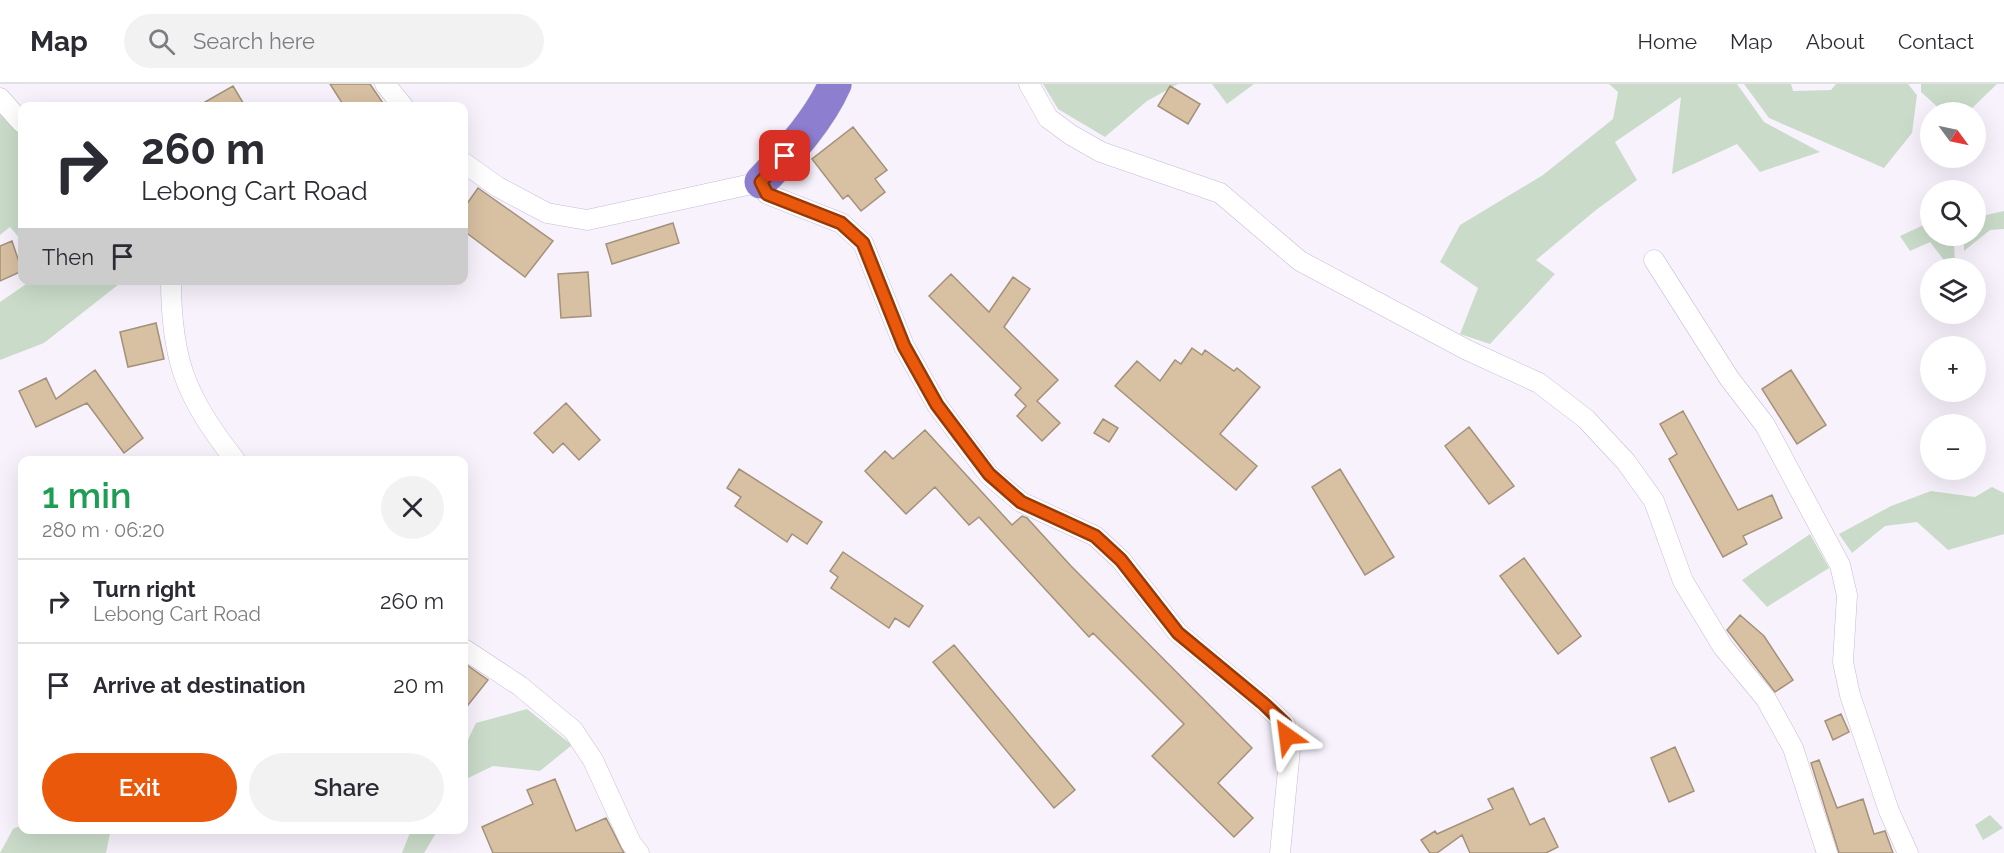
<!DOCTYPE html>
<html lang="en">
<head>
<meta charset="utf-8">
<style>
	:root { --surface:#fff; --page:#f2f2f3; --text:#2b2b33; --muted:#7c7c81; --line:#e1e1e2; --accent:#ea580c }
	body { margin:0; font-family:Raleway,sans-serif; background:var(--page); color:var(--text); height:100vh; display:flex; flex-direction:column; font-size:22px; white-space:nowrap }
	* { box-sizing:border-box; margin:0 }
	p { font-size:20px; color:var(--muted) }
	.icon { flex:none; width:33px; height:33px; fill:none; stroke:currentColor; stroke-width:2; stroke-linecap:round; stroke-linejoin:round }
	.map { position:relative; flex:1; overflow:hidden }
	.panel { position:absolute; left:18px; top:372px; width:450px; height:378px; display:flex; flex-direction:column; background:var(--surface); border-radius:12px; box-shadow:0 6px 24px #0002 }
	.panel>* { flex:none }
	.hud { position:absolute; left:18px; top:18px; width:450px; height:183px; border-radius:12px; box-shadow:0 6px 24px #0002; background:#fff; color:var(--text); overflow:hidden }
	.needle { width:39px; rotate:123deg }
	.tools { position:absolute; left:1920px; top:18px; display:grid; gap:12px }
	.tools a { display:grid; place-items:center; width:66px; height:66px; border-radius:50%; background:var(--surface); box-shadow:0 6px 24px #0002; font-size:30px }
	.pin { position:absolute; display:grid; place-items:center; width:51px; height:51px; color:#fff; margin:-26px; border-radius:12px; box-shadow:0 3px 9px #0006 }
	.me { position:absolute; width:66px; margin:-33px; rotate:329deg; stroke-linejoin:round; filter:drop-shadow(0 0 4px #0008) }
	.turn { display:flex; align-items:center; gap:21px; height:126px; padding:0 24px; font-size:27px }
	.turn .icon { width:78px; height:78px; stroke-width:2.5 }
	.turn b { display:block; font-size:42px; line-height:51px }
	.then { display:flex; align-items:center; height:57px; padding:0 24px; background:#0003; gap:12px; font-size:22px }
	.round { display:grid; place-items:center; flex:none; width:63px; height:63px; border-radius:32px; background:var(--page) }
	.overview { display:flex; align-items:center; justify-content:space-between; height:102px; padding:0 24px }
	h1 { font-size:36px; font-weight:600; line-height:45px; color:#1e9e55 }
	.cta { display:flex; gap:12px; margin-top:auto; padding:12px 24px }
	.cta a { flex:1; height:69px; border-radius:36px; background:var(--accent); color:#fff; font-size:24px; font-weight:600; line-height:69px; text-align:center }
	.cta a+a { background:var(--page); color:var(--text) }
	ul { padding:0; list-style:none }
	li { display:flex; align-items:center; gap:18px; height:84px; padding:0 24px; border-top:2px solid var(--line) }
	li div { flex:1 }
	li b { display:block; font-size:22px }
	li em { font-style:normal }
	header { display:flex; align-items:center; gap:36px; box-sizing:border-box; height:84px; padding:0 30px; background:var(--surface); border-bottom:2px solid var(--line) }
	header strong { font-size:28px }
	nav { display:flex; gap:33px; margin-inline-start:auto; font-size:21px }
	.search { width:420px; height:54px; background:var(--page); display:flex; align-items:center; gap:15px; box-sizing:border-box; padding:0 21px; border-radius:33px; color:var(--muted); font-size:22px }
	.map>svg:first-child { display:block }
	.green { fill:#cadcc9 }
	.building { fill:#d8c0a2; stroke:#a39179; stroke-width:1.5 }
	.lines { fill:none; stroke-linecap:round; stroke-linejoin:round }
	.street-casing { stroke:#c9bbd6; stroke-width:21 }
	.highway-casing { stroke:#d5d4d5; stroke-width:34 }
	.street { stroke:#fff; stroke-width:20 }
	.highway { stroke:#8d7ed0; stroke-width:33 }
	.route-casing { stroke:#983908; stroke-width:15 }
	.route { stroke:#ea580c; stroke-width:10 }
</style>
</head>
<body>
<header>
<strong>Map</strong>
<div class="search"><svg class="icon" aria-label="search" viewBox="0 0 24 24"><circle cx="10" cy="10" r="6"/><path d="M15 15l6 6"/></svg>Search here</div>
<nav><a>Home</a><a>Map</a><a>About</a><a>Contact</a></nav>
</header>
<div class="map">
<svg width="2004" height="769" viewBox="0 0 2004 769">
	<rect width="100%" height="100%" fill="#f8f2fd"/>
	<path class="green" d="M 1043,0 L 1178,0 L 1147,17 L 1105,53 L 1058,25 Z
		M 1212,0 L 1254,0 L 1227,20 Z
		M 1609,0 L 1737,0 L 1764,38 L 1820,68 L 1760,88 L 1737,60 L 1672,90 L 1681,13 L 1615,58 L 1637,96 L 1596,126 L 1536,176 L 1555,190 L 1490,260 L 1460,250 L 1478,204 L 1440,178 L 1460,141 L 1543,91 L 1613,35 L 1618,8 Z
		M 1744,0 L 1791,0 L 1793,7 L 1831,6 L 1836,0 L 1908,0 L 1917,11 L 1912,49 L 1884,84 L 1769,34 Z
		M 1921,0 L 1997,0 L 1968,28 L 1943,28 L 1921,8 Z
		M 0,29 L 22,52 L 22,157 L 10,143 L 0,151 Z
		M 1976,124 L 1982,132 L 2004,127 L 2004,145 L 1990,146 L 1964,167 L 1964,152 L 1976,152 Z
		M 1930,138 L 1930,152 L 1951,152 L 1954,156 L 1955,184 L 1945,184 L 1944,176 L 1930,158 L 1910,167 L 1900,152 Z
		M 32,196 L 123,196 L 123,197 L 44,259 L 0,276 L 0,218 Z
		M 1992,403 L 2004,409 L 2004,450 L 1948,466 L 1917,438 L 1885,442 L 1852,469 L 1839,450 L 1891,422 L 1931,407 L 1975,413 Z
		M 1810,450 L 1829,484 L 1767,523 L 1742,496 Z
		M 527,625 L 572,661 L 540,687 L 493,682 L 464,696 L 464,664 L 476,639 Z
		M 1990,731 L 2003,744 L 1983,756 L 1975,741 Z
		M 22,741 L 22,746 L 104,746 L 110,749 L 106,769 L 0,769 L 13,745 Z
		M 411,746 L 438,746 L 424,769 L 402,769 Z"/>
	<path class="building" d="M 330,0 L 370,0 L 385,22 L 344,22 Z
		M 233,2 L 245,22 L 198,22 Z
		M 1170,2 L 1200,20 L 1188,40 L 1158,22 Z
		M 853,43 L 887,86 L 875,95 L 885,108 L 861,127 L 848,111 L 843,115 L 812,75 Z
		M 478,104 L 553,157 L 525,193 L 464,147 L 464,124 Z
		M 673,139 L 679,159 L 612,180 L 606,160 Z
		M 12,157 L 22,187 L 0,197 L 0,162 Z
		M 588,188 L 591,232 L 561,234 L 558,190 Z
		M 951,190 L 989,228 L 1013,193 L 1030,205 L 1004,243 L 1058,296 L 1037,317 L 1060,339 L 1042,357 L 1017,332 L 1026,322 L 1015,311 L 1021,304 L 929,212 Z
		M 156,239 L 164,275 L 128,283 L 120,248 Z
		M 1192,264 L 1202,271 L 1205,266 L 1234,287 L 1237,284 L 1260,303 L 1220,350 L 1257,382 L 1236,406 L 1115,302 L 1137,277 L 1160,297 L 1175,276 L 1181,280 Z
		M 95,286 L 143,354 L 124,369 L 87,319 L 36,343 L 19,307 L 46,294 L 56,315 Z
		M 1791,286 L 1826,341 L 1797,360 L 1762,305 Z
		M 566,319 L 600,356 L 579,376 L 563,359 L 553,369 L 534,349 Z
		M 1683,327 L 1738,426 L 1772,411 L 1782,434 L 1743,452 L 1747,460 L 1723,473 L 1669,375 L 1677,370 L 1660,340 Z
		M 1103,335 L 1118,344 L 1109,358 L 1094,349 Z
		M 1469,343 L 1514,402 L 1489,420 L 1445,362 Z
		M 925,346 L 1012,441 L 1022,432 L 1027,434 L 1071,482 L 1252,664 L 1218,699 L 1253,734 L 1234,753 L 1152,672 L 1184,640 L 1093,549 L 1089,553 L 979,433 L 969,441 L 935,403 L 906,430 L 865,387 L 885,367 L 893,375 Z
		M 739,385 L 822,438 L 807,460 L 792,450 L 787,458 L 735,422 L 741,413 L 727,404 Z
		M 1340,385 L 1394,473 L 1365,491 L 1312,403 Z
		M 843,468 L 923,522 L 909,543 L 895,534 L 889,544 L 831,504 L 838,493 L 830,487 Z
		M 1524,474 L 1581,552 L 1558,570 L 1500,492 Z
		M 1740,531 L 1764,552 L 1793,596 L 1775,608 L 1727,546 Z
		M 954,561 L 1075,706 L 1054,724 L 933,578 Z
		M 464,579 L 488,596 L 464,626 Z
		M 1841,630 L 1849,648 L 1833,656 L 1825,637 Z
		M 1675,663 L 1694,707 L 1669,718 L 1651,674 Z
		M 1819,676 L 1837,724 L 1863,715 L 1874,750 L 1885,747 L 1893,769 L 1839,769 L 1811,679 Z
		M 555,695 L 576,747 L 606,734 L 624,769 L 493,769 L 482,743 L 533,720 L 527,706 Z
		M 1513,704 L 1530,741 L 1544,734 L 1558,763 L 1546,769 L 1470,769 L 1462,751 L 1437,769 L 1430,769 L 1421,756 L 1435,747 L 1437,750 L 1493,725 L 1488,715 Z"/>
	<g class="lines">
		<defs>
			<path id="street" d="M 385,0 L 403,22
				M 1029,0 L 1048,34 L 1071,51 L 1101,68 L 1220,109 L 1300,177 L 1467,266 L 1539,299 L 1586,335 L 1626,378 L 1654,417 L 1683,497 L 1723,563 L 1766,615 L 1793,664 L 1827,769
				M 0,14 L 22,39
				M 464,79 L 498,103 L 547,129 L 587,136 L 761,98 L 767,110 L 841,139 L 863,159 L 904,262 L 937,321 L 989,391 L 1021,418 L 1095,452 L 1121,476 L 1178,549 L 1264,620 L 1285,640 L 1290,665 L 1280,769
				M 1654,176 L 1729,294 L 1765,341 L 1840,481 L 1847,511 L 1843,578 L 1850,611 L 1889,727 L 1908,769
				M 171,196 C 171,276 186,314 235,376
				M 464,565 L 520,602 L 573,646 L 593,676 L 631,759 L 639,769"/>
			<path id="highway" d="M 761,98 C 789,68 818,38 835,0"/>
		</defs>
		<use href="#street" class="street-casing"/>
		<use href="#highway" class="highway-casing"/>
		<use href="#street" class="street"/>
		<use href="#highway" class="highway"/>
	</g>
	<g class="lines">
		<defs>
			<path id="route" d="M 785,72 L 761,98 L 767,110 L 841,139 L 863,159 L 904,262 L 937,321 L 989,390 L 1021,418 L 1095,452 L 1121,476 L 1178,549 L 1264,620 L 1285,640 L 1287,652"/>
		</defs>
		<use href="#route" class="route-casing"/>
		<use href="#route" class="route"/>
	</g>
</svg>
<div class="tools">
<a><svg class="needle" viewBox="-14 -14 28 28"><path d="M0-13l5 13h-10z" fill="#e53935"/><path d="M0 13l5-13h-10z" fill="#7c7c81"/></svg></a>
<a><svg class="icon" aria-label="search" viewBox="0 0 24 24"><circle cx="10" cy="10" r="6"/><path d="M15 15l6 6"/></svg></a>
<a><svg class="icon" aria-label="layers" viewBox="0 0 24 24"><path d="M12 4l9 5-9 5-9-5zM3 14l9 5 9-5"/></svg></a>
<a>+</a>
<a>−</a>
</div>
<div class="pin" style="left:785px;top:72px;background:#d93025"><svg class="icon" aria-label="arrive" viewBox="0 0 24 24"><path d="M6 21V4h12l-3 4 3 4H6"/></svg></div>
<svg class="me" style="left:1287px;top:652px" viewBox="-20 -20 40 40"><path d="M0-17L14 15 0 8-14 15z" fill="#ea580c" stroke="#fff" stroke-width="4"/></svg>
<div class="hud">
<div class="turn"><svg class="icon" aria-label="right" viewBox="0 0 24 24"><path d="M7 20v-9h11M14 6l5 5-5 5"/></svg><div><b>260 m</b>Lebong Cart Road</div></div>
<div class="then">Then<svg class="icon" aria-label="arrive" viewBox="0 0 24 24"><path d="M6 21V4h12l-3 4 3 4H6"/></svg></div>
</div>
<section class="panel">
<div class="overview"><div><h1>1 min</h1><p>280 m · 06:20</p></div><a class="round"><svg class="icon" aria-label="close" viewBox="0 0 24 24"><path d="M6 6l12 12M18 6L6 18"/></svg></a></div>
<ul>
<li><svg class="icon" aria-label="right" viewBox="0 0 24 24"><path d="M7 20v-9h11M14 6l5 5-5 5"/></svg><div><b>Turn right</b><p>Lebong Cart Road</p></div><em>260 m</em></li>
<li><svg class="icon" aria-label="arrive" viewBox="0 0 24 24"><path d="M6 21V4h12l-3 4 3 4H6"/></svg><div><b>Arrive at destination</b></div><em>20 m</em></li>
</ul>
<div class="cta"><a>Exit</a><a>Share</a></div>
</section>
</div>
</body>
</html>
